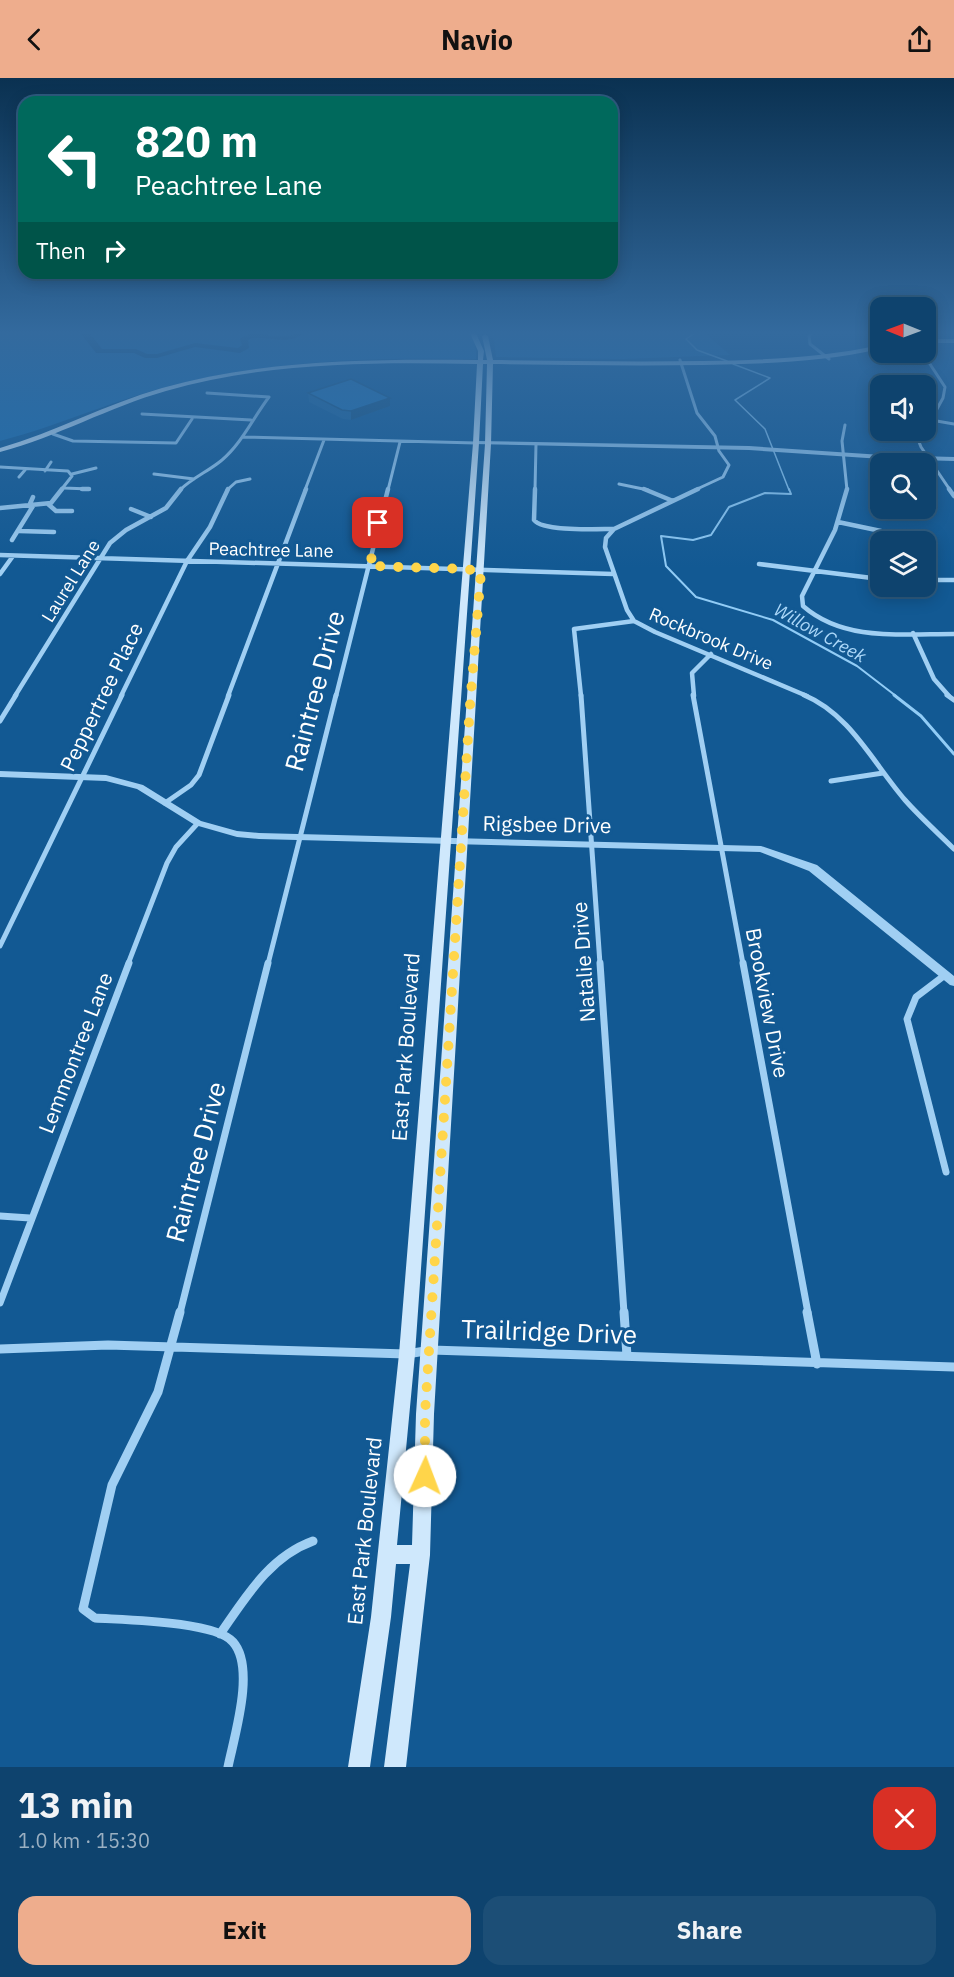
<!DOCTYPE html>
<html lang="en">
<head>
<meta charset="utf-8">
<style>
	:root { --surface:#0e436e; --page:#1c4e76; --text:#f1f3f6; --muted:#9bb0c2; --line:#2e5c81; --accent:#eead8d }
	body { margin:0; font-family:"IBM Plex Sans",sans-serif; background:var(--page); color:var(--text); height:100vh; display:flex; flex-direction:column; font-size:22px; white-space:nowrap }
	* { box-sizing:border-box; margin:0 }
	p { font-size:20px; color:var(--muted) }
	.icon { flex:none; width:33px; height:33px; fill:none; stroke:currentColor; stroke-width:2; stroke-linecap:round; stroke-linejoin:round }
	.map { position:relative; height:1689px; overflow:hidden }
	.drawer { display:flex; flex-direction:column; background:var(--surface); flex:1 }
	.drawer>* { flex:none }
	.top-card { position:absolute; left:18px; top:18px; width:600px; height:183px; border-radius:18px; box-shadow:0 3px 15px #0003,0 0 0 2px var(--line); background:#00695c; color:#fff; overflow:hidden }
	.needle { width:39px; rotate:271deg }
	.tools { position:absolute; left:870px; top:219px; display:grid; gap:12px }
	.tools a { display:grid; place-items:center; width:66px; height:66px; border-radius:12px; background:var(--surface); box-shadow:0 3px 15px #0003,0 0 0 2px var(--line); font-size:30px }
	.pin { position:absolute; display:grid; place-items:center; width:51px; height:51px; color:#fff; margin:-26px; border-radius:12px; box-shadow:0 3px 9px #0006 }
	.me { position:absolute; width:66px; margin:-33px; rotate:2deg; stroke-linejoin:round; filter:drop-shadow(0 0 4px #0008) }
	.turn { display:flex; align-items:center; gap:21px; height:126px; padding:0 18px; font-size:27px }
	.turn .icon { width:78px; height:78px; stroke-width:2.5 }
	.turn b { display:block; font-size:42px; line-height:51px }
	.then { display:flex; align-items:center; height:57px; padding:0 18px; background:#0003; gap:12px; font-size:22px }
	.round { display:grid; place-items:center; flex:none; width:63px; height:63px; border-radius:18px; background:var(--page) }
	.summary { display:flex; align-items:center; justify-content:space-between; height:102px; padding:0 18px }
	h1 { font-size:36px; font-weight:800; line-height:45px }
	.cta { display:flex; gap:12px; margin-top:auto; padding:12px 18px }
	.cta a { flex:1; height:69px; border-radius:18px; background:var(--accent); color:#111; font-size:24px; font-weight:800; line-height:69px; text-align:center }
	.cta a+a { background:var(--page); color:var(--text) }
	header { display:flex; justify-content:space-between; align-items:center; height:78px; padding:0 18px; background:var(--accent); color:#111; font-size:27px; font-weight:800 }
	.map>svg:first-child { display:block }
	.green { fill:#1a6dae }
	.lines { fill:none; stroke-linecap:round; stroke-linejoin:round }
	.stream-far2 { stroke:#91ccf6; stroke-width:1.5 }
	.stream-far1 { stroke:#91ccf6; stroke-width:2 }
	.stream { stroke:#91ccf6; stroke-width:3 }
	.river { fill:#0b426f; fill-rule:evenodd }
	.minor-far4 { stroke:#a0cff3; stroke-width:3 }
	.minor-far3 { stroke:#a0cff3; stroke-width:4.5 }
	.minor-far2 { stroke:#a0cff3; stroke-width:5 }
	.minor-far1 { stroke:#a0cff3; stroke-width:7 }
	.minor { stroke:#a0cff3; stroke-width:9 }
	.tertiary { fill:#a0cff3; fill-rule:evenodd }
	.secondary { fill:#cfe8fc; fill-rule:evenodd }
	.wall { fill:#1c629a }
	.shaded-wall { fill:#16507d }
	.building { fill:#2072b3; stroke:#16507d; stroke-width:1.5 }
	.route { stroke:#ffd54a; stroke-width:10; stroke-dasharray:0 18 }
	.labels { text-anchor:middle; stroke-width:6; stroke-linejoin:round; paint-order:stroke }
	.far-street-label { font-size:18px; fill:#fff; stroke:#125993 }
	.far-water-label { font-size:18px; font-style:italic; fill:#acd8f9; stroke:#125993 }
	.street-label { font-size:21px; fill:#fff; stroke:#125993 }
	.near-street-label { font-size:26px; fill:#fff; stroke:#125993 }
</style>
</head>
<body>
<header><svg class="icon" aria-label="back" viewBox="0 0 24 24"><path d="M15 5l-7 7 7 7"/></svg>Navio<svg class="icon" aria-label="share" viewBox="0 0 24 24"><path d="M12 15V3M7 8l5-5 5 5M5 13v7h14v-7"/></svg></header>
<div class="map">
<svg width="954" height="1689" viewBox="0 0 954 1689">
	<rect width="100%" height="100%" fill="#125993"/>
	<path class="green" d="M 0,253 L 469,253 C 474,262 477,270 476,281 C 377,279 279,282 182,305 C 120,319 62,347 0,363 Z
		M 488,253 L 703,253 L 730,277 L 622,281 L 496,279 L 494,262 Z"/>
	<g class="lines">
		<path class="stream-far2" d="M 698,253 L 686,261 L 697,272 L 727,283
			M 733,286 L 770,300 L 735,322 L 765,351 L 789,412"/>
		<path class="stream-far1" d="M 789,411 L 791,416 L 765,415 L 729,429 L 711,457 L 693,462 L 661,458 L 666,488 L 696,519 L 773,542 L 857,588 L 896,618"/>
		<path class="stream" d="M 894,617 L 921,638 L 954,676"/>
		<path class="river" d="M 79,253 L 88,253 L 102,271 L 136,271 L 147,276 L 157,276 L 195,265 L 238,270 L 242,267 L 240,261 C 255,249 270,261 287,258 C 295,257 298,253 306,253 C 289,269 272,258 252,260 L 248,262 L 249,270 L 240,275 L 195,269 L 157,280 L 145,280 L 134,275 L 96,275 Z"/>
		<path class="minor-far4" d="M 813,253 L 809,258 L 810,266 L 829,281
			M 918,274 L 926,280 L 945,309 L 943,320 L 926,351
			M 680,282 L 697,335 L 715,358 L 719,373 L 729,387 L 723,399 L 695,412
			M 142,336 L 251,342
			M 931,342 L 954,346
			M 845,347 L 842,363 L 847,412
			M 924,352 L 919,364 L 921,369 L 950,412
			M 53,356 L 73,363 L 176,365 L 192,341
			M 242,359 L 476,365
			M 0,389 L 68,393 L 72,398 L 61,412
			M 45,393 L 51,384
			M 72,396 L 96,390
			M 154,396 L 194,401
			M 19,399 L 25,392
			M 619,406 L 648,412
			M 64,410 L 89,411
			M 180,412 C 192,400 209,393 222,382 C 242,365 253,340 269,319 L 207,315
			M 227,412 L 236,404 L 250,401
			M 305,412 L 324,362
			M 388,412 L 400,364
			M 535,412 L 536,366"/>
		<path class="minor-far3" d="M 82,411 L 89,411
			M 535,411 L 534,442 C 543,454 598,451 614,451
			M 644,411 L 673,423
			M 698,411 L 614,451 L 606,460 L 605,469 L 627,532 L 634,543 L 655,554 L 807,618
			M 847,411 L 835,452 L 802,518 L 803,528 C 844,564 903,556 954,556
			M 949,411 L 954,418
			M 48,426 L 56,433 L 72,433
			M 29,428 L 33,419
			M 0,430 L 51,425 L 62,411
			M 131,431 L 151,439
			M 838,444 L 881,453
			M 19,453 L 54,454
			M 12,462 L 33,428
			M 0,477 L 613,496
			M 759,486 L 880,501
			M 0,496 L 13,478
			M 926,502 L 954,502
			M 913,555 L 934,601 L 949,618
			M 15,618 L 110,465 L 126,452 L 166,430 L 181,411
			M 121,618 L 187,483 L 210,449 L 228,411
			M 228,618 L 306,411
			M 336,618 L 388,411
			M 581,618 L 574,551 L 634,543
			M 694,618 L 692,595 L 711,576"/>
		<path class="minor-far2" d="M 581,617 L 600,886
			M 693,617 L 743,886
			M 804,617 C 850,636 873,685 905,722 C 920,739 938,755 954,771
			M 947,617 L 954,622
			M 0,643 L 16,617
			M 831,703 L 883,695
			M 165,725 L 191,707 L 199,697 L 229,617
			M 0,868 L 122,617
			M 128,886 L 167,785 L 176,769 L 198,745
			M 268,886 L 336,617"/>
		<path class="minor-far1" d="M 600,885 L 624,1235
			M 743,885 L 808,1235
			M 945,897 L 916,919 L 907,941 L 946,1094
			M 0,1138 L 30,1140
			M 0,1225 L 129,885
			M 180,1235 L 268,885"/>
		<path class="minor" d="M 180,1234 L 158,1314 L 112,1407 L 83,1531 L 95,1540 C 124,1542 215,1543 233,1564 C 256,1590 234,1659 228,1689
			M 624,1234 L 627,1278
			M 807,1234 L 817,1286
			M 0,1271 L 108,1267 L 407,1276 L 431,1272 L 954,1289
			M 220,1556 C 246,1519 269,1479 313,1463"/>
		<path class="tertiary" d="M 476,363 L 749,368 L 882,377 L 954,379 L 954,383 L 882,381 L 749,372 L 474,366 L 473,365 Z
			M 0,693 L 106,697 L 143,707 L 201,743 L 237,753 L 259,755 L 761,768 L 817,787 L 954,898 L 954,908 L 950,907 L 809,793 L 760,774 L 259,761 L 237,759 L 195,747 L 137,711 L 106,703 L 0,699 Z"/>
		<path class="secondary" d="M 469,253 L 475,253 L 484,273 L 483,282 L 487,282 L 482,258 L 485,256 L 488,258 L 493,282 C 563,283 633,284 703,283 C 763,282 821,280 880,267 L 880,271 C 822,284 763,286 703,287 C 633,288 563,287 493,286 L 491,366 L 434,1336 L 430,1477 L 406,1689 L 384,1689 L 410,1486 L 396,1486 L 391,1539 L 370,1689 L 348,1689 L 371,1539 L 399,1276 L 473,365 L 477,286 C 373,284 267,284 166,313 C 109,329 57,359 0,374 L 0,370 C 55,354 106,326 162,310 C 265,281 372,281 478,282 L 478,273 ZM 483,286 L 487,286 L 485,366 L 416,1336 L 412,1467 L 397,1467 L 415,1276 L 479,365 Z
			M 926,261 L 954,261 L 954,265 L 926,265 Z"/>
	</g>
	<path class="wall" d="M 308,315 L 390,328 L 351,342 L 343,341 L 309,324 Z"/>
	<path class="shaded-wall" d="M 390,320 L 390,328 L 351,342 L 351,333 Z"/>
	<path class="building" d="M 351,301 L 390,320 L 351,333 L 342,332 L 308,315 Z"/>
	<linearGradient id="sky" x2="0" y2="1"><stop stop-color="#0a3151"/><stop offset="0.52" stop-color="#336a9e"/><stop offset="1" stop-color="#336a9e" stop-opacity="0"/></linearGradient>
	<rect width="954" height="490" fill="url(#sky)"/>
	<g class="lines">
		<path class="route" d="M 378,445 L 370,488 L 466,491 L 481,494 L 470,627 L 425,1336 L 425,1398"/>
	</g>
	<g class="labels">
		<g class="far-street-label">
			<text transform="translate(271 472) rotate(1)" y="6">Peachtree Lane</text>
			<text transform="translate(71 503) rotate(-58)" y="6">Laurel Lane</text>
			<text transform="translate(711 561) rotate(23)" y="6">Rockbrook Drive</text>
		</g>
		<g class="far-water-label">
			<text transform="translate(820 555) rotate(29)" y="6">Willow Creek</text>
		</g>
		<g class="street-label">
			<text transform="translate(102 619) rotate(-64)" y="7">Peppertree Place</text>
			<text transform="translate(547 747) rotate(1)" y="7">Rigsbee Drive</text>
			<text transform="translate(584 884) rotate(-94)" y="7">Natalie Drive</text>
			<text transform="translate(767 925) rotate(79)" y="7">Brookview Drive</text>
			<text transform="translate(406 969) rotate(-86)" y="7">East Park Boulevard</text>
			<text transform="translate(76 975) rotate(-69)" y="7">Lemmontree Lane</text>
			<text transform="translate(365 1453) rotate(-84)" y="7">East Park Boulevard</text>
		</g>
		<g class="near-street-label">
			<text transform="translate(315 613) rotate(-75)" y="9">Raintree Drive</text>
			<text transform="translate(196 1084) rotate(-75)" y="9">Raintree Drive</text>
			<text transform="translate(549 1254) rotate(2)" y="9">Trailridge Drive</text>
		</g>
	</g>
</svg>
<div class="tools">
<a><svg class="needle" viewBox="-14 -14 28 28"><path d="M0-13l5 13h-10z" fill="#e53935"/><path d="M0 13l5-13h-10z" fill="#9bb0c2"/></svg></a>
<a><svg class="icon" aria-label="sound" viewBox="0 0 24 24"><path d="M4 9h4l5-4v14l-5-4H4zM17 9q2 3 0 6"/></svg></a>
<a><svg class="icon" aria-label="search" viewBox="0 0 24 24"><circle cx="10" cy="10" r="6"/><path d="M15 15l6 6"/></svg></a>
<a><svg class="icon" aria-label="layers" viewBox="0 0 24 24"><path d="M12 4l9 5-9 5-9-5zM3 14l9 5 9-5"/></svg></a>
</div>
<div class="pin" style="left:378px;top:445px;background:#d93025"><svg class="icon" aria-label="arrive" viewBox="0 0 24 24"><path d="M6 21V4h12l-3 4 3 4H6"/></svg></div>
<svg class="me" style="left:425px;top:1398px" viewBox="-20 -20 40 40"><circle r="19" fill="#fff"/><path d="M0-13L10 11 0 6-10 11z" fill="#ffd54a"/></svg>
<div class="top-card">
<div class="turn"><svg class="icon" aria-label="left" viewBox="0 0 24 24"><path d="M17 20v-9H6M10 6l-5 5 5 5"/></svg><div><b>820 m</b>Peachtree Lane</div></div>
<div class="then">Then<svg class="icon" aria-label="right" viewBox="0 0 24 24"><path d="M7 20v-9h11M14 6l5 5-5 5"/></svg></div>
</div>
</div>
<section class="drawer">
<div class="summary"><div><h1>13 min</h1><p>1.0 km · 15:30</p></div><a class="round" style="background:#d93025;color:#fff"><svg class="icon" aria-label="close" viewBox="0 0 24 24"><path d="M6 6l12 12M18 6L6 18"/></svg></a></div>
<div class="cta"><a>Exit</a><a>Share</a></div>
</section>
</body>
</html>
